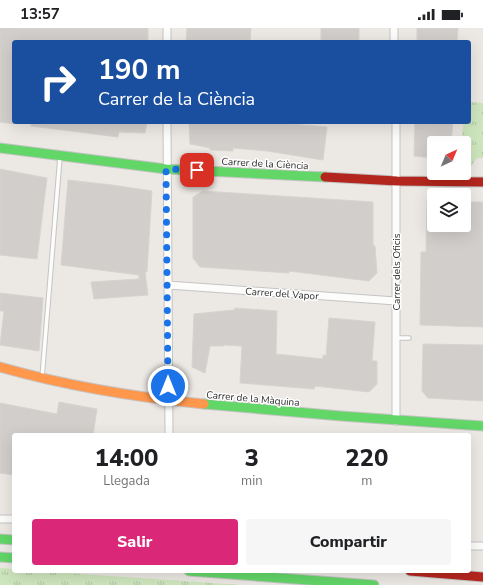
<!DOCTYPE html>
<html lang="es">
<head>
<meta charset="utf-8">
<style>
	:root { --surface:#fff; --page:#f6f6f6; --text:#202124; --muted:#757577; --accent:#db2777 }
	body { margin:0; font-family:"Nunito Sans",sans-serif; background:var(--page); color:var(--text); height:100vh; display:flex; flex-direction:column; font-size:15px; white-space:nowrap }
	* { box-sizing:border-box; margin:0 }
	p { font-size:13px; color:var(--muted) }
	.icon { flex:none; width:22px; height:22px; fill:none; stroke:currentColor; stroke-width:2; stroke-linecap:round; stroke-linejoin:round }
	.map { position:relative; flex:1; overflow:hidden }
	.drawer { position:absolute; left:12px; top:405px; width:459px; height:140px; display:flex; flex-direction:column; background:var(--surface); border-radius:4px; box-shadow:0 4px 16px #0002 }
	.drawer>* { flex:none }
	.hud { position:absolute; left:12px; top:12px; width:459px; height:84px; border-radius:4px; box-shadow:0 4px 16px #0002; background:#1a4fa0; color:#fff; overflow:hidden }
	.needle { width:26px; rotate:44deg }
	.tools { position:absolute; left:427px; top:108px; display:grid; gap:8px }
	.tools a { display:grid; place-items:center; width:44px; height:44px; border-radius:4px; background:var(--surface); box-shadow:0 4px 16px #0002; font-size:20px }
	.pin { position:absolute; display:grid; place-items:center; width:34px; height:34px; color:#fff; margin:-17px; border-radius:8px; box-shadow:0 2px 6px #0006 }
	.me { position:absolute; width:44px; margin:-22px; rotate:0deg; stroke-linejoin:round; filter:drop-shadow(0 0 3px #0008) }
	.turn { display:flex; align-items:center; gap:14px; height:84px; padding:0 20px; font-size:18px }
	.turn .icon { width:52px; height:52px; stroke-width:2.5 }
	.turn b { display:block; font-size:28px; line-height:34px }
	.eta { display:flex; justify-content:space-evenly; align-items:center; height:68px; text-align:center }
	.eta b { font-size:24px; font-weight:800; line-height:28px }
	.action { display:flex; gap:8px; margin-top:auto; padding:8px 20px }
	.action a { flex:1; height:46px; border-radius:4px; background:var(--accent); color:#fff; font-size:16px; font-weight:800; line-height:46px; text-align:center }
	.action a+a { background:var(--page); color:var(--text) }
	.status { display:flex; justify-content:space-between; align-items:center; height:28px; padding:0 20px; background:var(--surface); direction:ltr }
	.status svg { height:11px; fill:currentColor }
	.map>svg:first-child { display:block }
	.grass { fill:url(#grass-tufts) }
	.building { fill:#d1cecb; stroke:#d7d4d0 }
	.lines { fill:none; stroke-linecap:round; stroke-linejoin:round }
	.lane-casing { stroke:#c5c4c5; stroke-width:5.5 }
	.street-casing { stroke:#c5c4c5; stroke-width:9 }
	.fast-casing { stroke:#c5c4c5; stroke-width:11 }
	.slow-casing { stroke:#c5c4c5; stroke-width:11 }
	.jam-casing { stroke:#c5c4c5; stroke-width:11 }
	.lane { stroke:#fcfcfb; stroke-width:3.5 }
	.street { stroke:#fcfcfb; stroke-width:7 }
	.fast { stroke:#63d668; stroke-width:9 }
	.slow { stroke:#ff974d; stroke-width:9 }
	.jam { stroke:#b3261e; stroke-width:9 }
	.route { stroke:#1a73e8; stroke-width:7; stroke-dasharray:0 12.6 }
	.labels { text-anchor:middle; stroke-width:3; stroke-linejoin:round; paint-order:stroke }
	.street-label { font-size:10px; fill:#2e2e2e; stroke:#fff }
</style>
</head>
<body>
<div class="status"><b>13:57</b><svg viewBox="0 0 49 12"><path d="M0 12V9h3v3zM5 12V6h3v6zM10 12V3h3v9zM15 12V0h3v12zM26 1h20v11H26zM47 4h2v5h-2z"/></svg></div>
<div class="map">
<svg width="483" height="557" viewBox="0 0 483 557">
	<defs>
		<pattern id="grass-tufts" width="24" height="20" patternUnits="userSpaceOnUse"><rect width="24" height="20" fill="#cee6be"/><path d="M3 7l-1-3M5 7V3M7 7l1-3M15 17l-1-3M17 17v-4M19 17l1-3" fill="none" stroke="#b1c6a4"/></pattern>
	</defs>
	<rect width="100%" height="100%" fill="#ece8e4"/>
	<path class="grass" d="M 469,74 L 483,75 L 483,130 L 477,130 L 467,144 L 464,143 L 464,115 L 462,115 L 463,94 L 469,94 Z
		M 0,540 L 14,541 L 14,543 L 38,543 L 242,557 L 0,557 Z"/>
	<path class="building" d="M 0,0 L 148,0 L 148,14 L 14,14 L 14,96 L 0,94 Z
		M 187,0 L 251,0 L 250,14 L 186,14 Z
		M 321,0 L 359,0 L 359,14 L 321,14 Z
		M 417,0 L 458,0 L 457,14 L 417,14 Z
		M 31,94 L 147,94 L 145,105 L 119,104 L 118,109 L 31,98 Z
		M 189,94 L 264,94 L 327,99 L 323,132 L 267,123 L 233,120 L 233,123 L 210,122 L 210,120 L 190,116 Z
		M 415,94 L 453,94 L 451,115 L 434,115 L 434,130 L 414,128 Z
		M 0,141 L 47,150 L 37,231 L 0,227 Z
		M 68,152 L 112,157 L 152,163 L 147,244 L 145,244 L 148,267 L 94,271 L 91,254 L 139,251 L 139,247 L 61,237 Z
		M 203,163 L 373,174 L 373,217 L 375,218 L 377,245 L 369,253 L 289,243 L 289,245 L 200,239 L 193,230 L 193,169 Z
		M 427,172 L 434,173 L 434,197 L 464,197 L 464,174 L 483,174 L 483,299 L 420,297 L 421,224 L 426,224 Z
		M 0,265 L 43,270 L 39,323 L 0,317 L 4,283 L 0,283 Z
		M 235,280 L 277,283 L 276,326 L 323,331 L 323,327 L 326,328 L 329,290 L 375,294 L 372,333 L 377,333 L 377,356 L 369,364 L 315,358 L 314,361 L 240,355 L 242,318 L 224,317 L 224,318 L 210,318 L 205,345 L 192,339 L 194,286 L 234,282 Z
		M 423,316 L 483,317 L 483,373 L 428,370 L 422,363 Z
		M 59,374 L 97,381 L 93,407 L 14,407 L 14,447 L 0,445 L 0,375 L 57,386 Z"/>
	<g class="lines">
		<defs>
			<path id="lane" d="M 396,310 L 409,310
				M 42,350 L 60,129"/>
			<path id="street" d="M 394,0 L 394,14
				M 167,14 L 167,0
				M 167,94 L 169,407
				M 396,94 L 396,393
				M 168,257 L 396,273
				M 0,491 L 14,491
				M 469,518 L 483,518"/>
			<path id="fast" d="M 0,120 L 166,141 L 325,149
				M 204,376 L 341,388 L 483,398
				M 0,511 L 14,512
				M 0,529 L 14,530
				M 189,543 L 374,557"/>
			<path id="slow" d="M 0,339 C 67,358 134,369 204,376"/>
			<path id="jam" d="M 325,149 L 397,153 L 483,154
				M 410,543 L 483,549"/>
		</defs>
		<use href="#lane" class="lane-casing"/>
		<use href="#street" class="street-casing"/>
		<use href="#fast" class="fast-casing"/>
		<use href="#slow" class="slow-casing"/>
		<use href="#jam" class="jam-casing"/>
		<use href="#lane" class="lane"/>
		<use href="#street" class="street"/>
		<use href="#fast" class="fast"/>
		<use href="#slow" class="slow"/>
		<use href="#jam" class="jam"/>
	</g>
	<g class="lines">
		<path class="route" d="M 168,358 L 166,141 L 197,142"/>
	</g>
	<g class="labels">
		<g class="street-label">
			<text transform="translate(265 135) rotate(3)" y="4">Carrer de la Ciència</text>
			<text transform="translate(396 244) rotate(-90)" y="4">Carrer dels Oficis</text>
			<text transform="translate(282 265) rotate(4)" y="4">Carrer del Vapor</text>
			<text transform="translate(253 370) rotate(5)" y="4">Carrer de la Màquina</text>
		</g>
	</g>
</svg>
<div class="tools">
<a><svg class="needle" viewBox="-14 -14 28 28"><path d="M0-13l5 13h-10z" fill="#e53935"/><path d="M0 13l5-13h-10z" fill="#757577"/></svg></a>
<a><svg class="icon" aria-label="layers" viewBox="0 0 24 24"><path d="M12 4l9 5-9 5-9-5zM3 14l9 5 9-5"/></svg></a>
</div>
<div class="pin" style="left:197px;top:142px;background:#d93025"><svg class="icon" aria-label="arrive" viewBox="0 0 24 24"><path d="M6 21V4h12l-3 4 3 4H6"/></svg></div>
<svg class="me" style="left:168px;top:358px" viewBox="-20 -20 40 40"><circle r="17" fill="#1a73e8" stroke="#fff" stroke-width="3"/><path d="M0-11L8 9 0 5-8 9z" fill="#fff"/></svg>
<div class="hud">
<div class="turn"><svg class="icon" aria-label="right" viewBox="0 0 24 24"><path d="M7 20v-9h11M14 6l5 5-5 5"/></svg><div><b>190 m</b>Carrer de la Ciència</div></div>
</div>
<section class="drawer">
<div class="eta">
<div><b>14:00</b><p>Llegada</p></div>
<div><b>3</b><p>min</p></div>
<div><b>220</b><p>m</p></div>
</div>
<div class="action"><a>Salir</a><a>Compartir</a></div>
</section>
</div>
</body>
</html>
